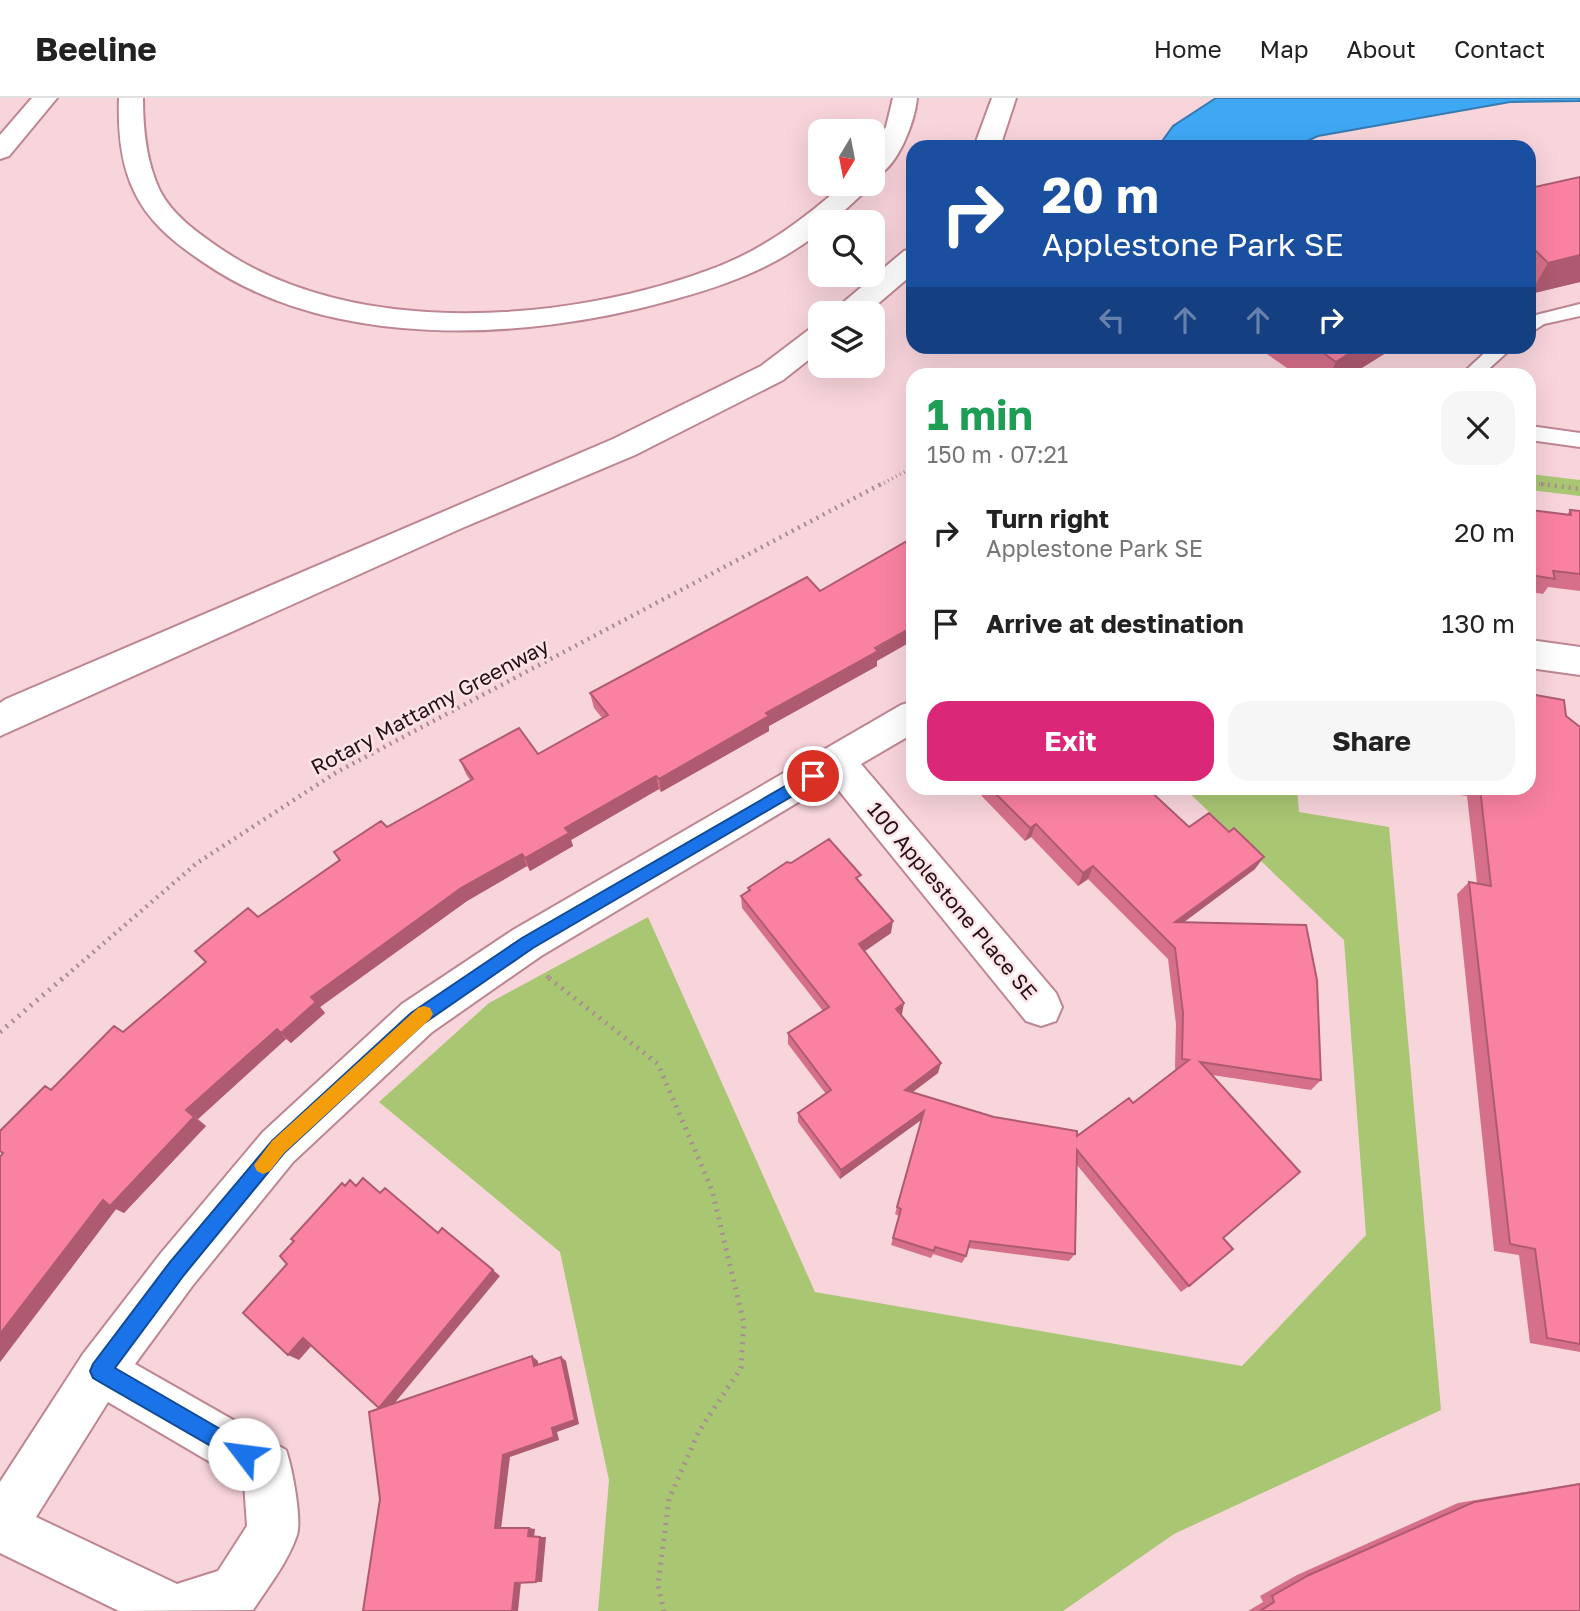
<!DOCTYPE html>
<html lang="en">
<head>
<meta charset="utf-8">
<style>
	:root { --surface:#fff; --page:#f6f6f6; --text:#222; --muted:#767676; --line:#e0e0e0; --accent:#db2777 }
	body { margin:0; font-family:"Golos Text",sans-serif; background:var(--page); color:var(--text); height:100vh; display:flex; flex-direction:column; font-size:26px; white-space:nowrap }
	* { box-sizing:border-box; margin:0 }
	p { font-size:23px; color:var(--muted) }
	.icon { flex:none; width:38px; height:38px; fill:none; stroke:currentColor; stroke-width:2; stroke-linecap:round; stroke-linejoin:round }
	.map { position:relative; flex:1; overflow:hidden }
	.panel { position:absolute; left:906px; top:270px; width:630px; height:427px; display:flex; flex-direction:column; background:var(--surface); border-radius:21px; box-shadow:0 7px 28px #0002 }
	.panel>* { flex:none }
	.banner { position:absolute; left:906px; top:42px; width:630px; height:214px; border-radius:21px; box-shadow:0 7px 28px #0002; background:#1a4fa0; color:#fff; overflow:hidden }
	.needle { width:46px; rotate:190deg }
	.controls { position:absolute; left:808px; top:21px; display:grid; gap:14px }
	.controls a { display:grid; place-items:center; width:77px; height:77px; border-radius:14px; background:var(--surface); box-shadow:0 7px 28px #0002; font-size:35px }
	.pin { position:absolute; display:grid; place-items:center; width:60px; height:60px; color:#fff; margin:-30px; border:4px solid #fff; border-radius:50%; box-shadow:0 2px 7px #0007 }
	.me { position:absolute; width:77px; margin:-38px; rotate:300deg; stroke-linejoin:round; filter:drop-shadow(0 0 5px #0008) }
	.turn { display:flex; align-items:center; gap:24px; height:147px; padding:0 21px; font-size:32px }
	.turn .icon { width:91px; height:91px; stroke-width:2.5 }
	.turn b { display:block; font-size:49px; line-height:60px }
	.lanes { display:flex; align-items:center; height:66px; padding:0 21px; background:#0003; justify-content:center; gap:35px; direction:ltr }
	.lanes .off { opacity:.35 }
	.round { display:grid; place-items:center; flex:none; width:74px; height:74px; border-radius:21px; background:var(--page) }
	.overview { display:flex; align-items:center; justify-content:space-between; height:119px; padding:0 21px }
	h1 { font-size:42px; font-weight:700; line-height:52px; color:#1e9e55 }
	.button { display:flex; gap:14px; margin-top:auto; padding:14px 21px }
	.button a { flex:1; height:80px; border-radius:21px; background:var(--accent); color:#fff; font-size:28px; font-weight:700; line-height:80px; text-align:center }
	.button a+a { background:var(--page); color:var(--text) }
	ul { padding:0; list-style:none }
	li { display:flex; align-items:center; gap:21px; height:91px; padding:0 21px }
	li div { flex:1 }
	li b { display:block; font-size:26px }
	li em { font-style:normal }
	header { display:flex; align-items:center; gap:42px; box-sizing:border-box; height:98px; padding:0 35px; background:var(--surface); border-bottom:2px solid var(--line) }
	header strong { font-size:33px }
	nav { display:flex; gap:38px; margin-inline-start:auto; font-size:24px }
	.map>svg:first-child { display:block }
	.green { fill:#a9c673 }
	.water { fill:#3ea8f5; stroke:#367bb2; stroke-width:2 }
	.lines { fill:none; stroke-linecap:round; stroke-linejoin:round }
	.lane-casing { stroke:#bd8692; stroke-width:4 }
	.street-casing { stroke:#bd8692; stroke-width:4 }
	.highway-casing { stroke:#bd8692; stroke-width:4 }
	.path-far2 { stroke:#aa8c92; stroke-width:3.5; stroke-dasharray:1 3.5; stroke-linecap:butt }
	.path-far1 { stroke:#aa8c92; stroke-width:4.5; stroke-dasharray:2 5; stroke-linecap:butt }
	.path { stroke:#aa8c92; stroke-width:5; stroke-dasharray:2 6; stroke-linecap:butt }
	.lane { fill:#fff; fill-rule:evenodd }
	.street { fill:#fff; fill-rule:evenodd }
	.highway { fill:#fff; fill-rule:evenodd }
	.wall { fill:#d6708a }
	.shaded-wall { fill:#ae5b71 }
	.building { fill:#f982a1; stroke:#ae5b71; stroke-width:2 }
	.route { fill:#1a73e8; stroke:#114b97; stroke-width:2 }
	.slow { fill:#f59e0b }
	.labels { text-anchor:middle; stroke-width:5; stroke-linejoin:round; paint-order:stroke }
	.street-label { font-size:21px; fill:#251116; stroke:#fde4e9 }
</style>
</head>
<body>
<header>
<strong>Beeline</strong>
<nav><a>Home</a><a>Map</a><a>About</a><a>Contact</a></nav>
</header>
<div class="map">
<svg width="1580" height="1513" viewBox="0 0 1580 1513">
	<rect width="100%" height="100%" fill="#f8d4db"/>
	<path class="green" d="M 1530,376 L 1580,382 L 1580,398 L 1530,392 Z
		M 1184,690 L 1297,690 L 1299,714 L 1389,729 L 1441,1312 L 1174,1436 L 1063,1513 L 598,1513 L 609,1382 L 560,1154 L 379,1004 L 489,905 L 648,819 L 815,1194 L 1242,1268 L 1366,1137 L 1344,842 Z"/>
	<path class="water" d="M 1216,0 L 1580,0 L 1580,3 L 1510,4 L 1318,38 L 1294,49 L 1158,49 L 1173,28 Z"/>
	<g class="lines">
		<defs>
			<path id="lane" d="M 1580,206 L 1580,218 L 1544,226 L 1530,235 L 1532,218 Z
				M 1492,248 L 1514,248 L 1483,276 L 1462,276 Z
				M 1530,328 L 1580,335 L 1580,349 L 1530,342 Z"/>
			<path id="street" d="M 1530,542 L 1580,549 L 1580,577 L 1530,570 Z
				M 914,603 L 914,635 L 861,666 L 1056,895 L 1062,909 L 1056,923 L 1041,928 L 1026,923 L 832,684 L 541,858 L 432,934 L 293,1064 L 193,1187 L 135,1266 L 286,1352 C 292,1369 302,1421 297,1437 C 288,1464 268,1489 253,1512 L 119,1513 L 0,1455 L 0,1384 L 83,1256 L 161,1155 L 263,1034 L 402,906 L 513,832 L 901,607 ZM 108,1304 L 244,1384 L 247,1428 L 218,1473 L 177,1486 L 36,1419 Z"/>
			<path id="highway" d="M 32,0 L 57,0 L 9,58 L 0,61 L 0,37 Z
				M 119,0 L 143,0 C 143,31 146,64 160,93 C 173,118 198,135 221,151 C 355,242 572,225 717,169 C 766,150 805,120 844,86 L 873,86 L 832,124 L 821,124 L 821,133 C 775,170 724,188 668,203 C 525,243 331,253 203,164 C 175,145 148,124 134,93 C 120,64 118,31 119,0 Z
				M 893,0 L 917,0 C 915,23 897,73 873,79 L 873,52 L 886,29 Z
				M 992,0 L 1016,0 L 1000,49 L 974,49 Z
				M 914,150 L 914,175 L 867,215 L 835,215 L 839,208 L 904,153 Z
				M 821,228 L 821,252 L 783,282 L 635,357 L 462,430 L 0,638 L 0,605 L 6,601 L 613,341 L 761,268 L 811,230 Z"/>
		</defs>
		<use href="#lane" class="lane-casing"/>
		<use href="#street" class="street-casing"/>
		<use href="#highway" class="highway-casing"/>
		<path class="path-far2" d="M 1530,385 L 1549,387
			M 880,387 L 914,369"/>
		<path class="path-far1" d="M 1534,385 L 1580,391
			M 547,878 L 551,882
			M 61,882 L 197,765 L 337,674 L 883,385"/>
		<path class="path" d="M 549,880 L 658,966 L 712,1092 L 744,1226 L 741,1270 L 699,1333 L 669,1401 L 658,1487 L 664,1513
			M 0,934 L 63,880"/>
		<use href="#lane" class="lane"/>
		<use href="#street" class="street"/>
		<use href="#highway" class="highway"/>
	</g>
	<path class="wall" d="M 1530,90 L 1580,184 L 1530,196 Z
		M 1255,248 L 1397,248 L 1352,276 L 1296,276 Z
		M 1530,412 L 1567,417 L 1570,412 L 1580,413 L 1580,493 L 1548,489 L 1543,496 L 1530,494 Z
		M 877,563 L 877,568 L 769,628 L 769,633 L 661,694 L 659,691 L 571,742 L 573,748 L 530,773 L 527,768 L 467,803 L 320,909 L 325,915 L 291,945 L 286,941 L 198,1021 L 206,1028 L 124,1115 L 116,1111 L 0,1264 L 0,1059 L 45,988 L 51,992 L 123,934 L 206,864 L 195,853 L 258,819 L 339,763 L 334,754 L 387,729 L 470,682 L 466,676 L 460,662 L 538,656 L 602,620 L 594,610 L 590,595 Z
		M 1566,618 L 1580,629 L 1580,1254 L 1530,1245 L 1519,1157 L 1494,1153 L 1457,796 L 1469,784 L 1477,785 L 1467,698 L 1451,696 L 1451,690 L 1446,690 L 1530,690 Z
		M 974,690 L 1147,690 L 1189,729 L 1255,771 L 1184,824 L 1321,982 L 1311,992 L 1212,977 L 1223,1140 L 1189,1188 L 1181,1194 L 1077,1067 L 1075,1156 L 1069,1163 L 968,1150 L 966,1158 L 962,1165 L 933,1156 L 931,1160 L 891,1147 L 899,1118 L 895,1116 L 921,1022 L 840,1081 L 798,1024 L 798,1015 L 826,996 L 788,946 L 788,935 L 823,913 L 742,810 L 741,798 L 749,793 L 748,790 L 860,785 L 891,835 L 864,853 L 902,916 L 901,917 L 938,975 L 913,994 L 994,1019 L 1077,1038 L 1133,1005 L 1177,972 L 1175,971 L 1176,926 L 1168,861 L 1088,781 L 1078,788 L 1031,739 L 1025,743 Z
		M 1580,1385 L 1580,1513 L 1248,1513 L 1263,1504 L 1260,1498 L 1297,1477 L 1458,1405 Z"/>
	<path class="shaded-wall" d="M 1580,157 L 1580,184 L 1530,196 L 1548,165 Z
		M 1361,248 L 1397,248 L 1352,276 L 1330,276 L 1336,264 Z
		M 914,528 L 914,542 L 877,563 L 877,568 L 769,628 L 769,633 L 661,694 L 659,681 L 766,615 Z
		M 656,678 L 659,691 L 571,742 L 573,748 L 530,773 L 525,760 L 565,730 Z
		M 1036,726 L 1031,739 L 1025,743 L 1030,730 Z
		M 522,756 L 527,768 L 467,803 L 320,909 L 325,915 L 291,945 L 281,935 L 311,899 L 461,790 Z
		M 1264,759 L 1255,771 L 1168,836 L 1175,824 Z
		M 1093,768 L 1088,781 L 1078,788 L 1083,775 Z
		M 893,823 L 891,835 L 858,858 L 859,846 Z
		M 904,905 L 902,916 L 894,921 L 896,911 Z
		M 277,931 L 286,941 L 198,1021 L 186,1012 Z
		M 941,965 L 938,975 L 903,1001 L 905,992 Z
		M 924,1013 L 921,1022 L 840,1081 L 841,1072 Z
		M 194,1019 L 206,1028 L 124,1115 L 116,1111 L 0,1264 L 0,1236 L 103,1102 Z
		M 493,1172 L 500,1178 L 388,1313 L 379,1310 Z
		M 303,1240 L 314,1245 L 299,1262 L 288,1257 Z
		M 532,1258 L 538,1263 L 539,1272 L 534,1268 Z
		M 561,1259 L 566,1263 L 579,1326 L 557,1334 L 559,1342 L 510,1359 L 501,1431 L 495,1430 L 503,1357 L 552,1330 Z
		M 529,1430 L 535,1431 L 534,1439 L 528,1438 Z
		M 540,1439 L 546,1439 L 542,1484 L 536,1484 Z
		M 521,1484 L 518,1513 L 512,1513 L 515,1485 Z"/>
	<path class="building" d="M 1580,79 L 1580,157 L 1548,165 L 1530,147 L 1530,90 Z
		M 1314,248 L 1361,248 L 1336,264 Z
		M 1530,412 L 1571,417 L 1570,412 L 1580,413 L 1580,476 L 1553,473 L 1555,481 L 1530,477 Z
		M 914,439 L 914,528 L 875,550 L 878,553 L 766,615 L 769,618 L 659,681 L 656,678 L 565,730 L 569,735 L 525,760 L 522,756 L 461,790 L 311,899 L 316,904 L 281,935 L 277,931 L 186,1012 L 194,1019 L 110,1108 L 103,1102 L 0,1236 L 0,1059 L 3,1055 L 0,1053 L 0,1033 L 45,988 L 51,992 L 114,928 L 123,934 L 206,864 L 195,853 L 248,810 L 258,819 L 340,762 L 334,754 L 381,723 L 387,729 L 473,681 L 460,662 L 519,630 L 538,656 L 608,617 L 590,595 L 807,479 L 820,493 Z
		M 1530,596 L 1564,602 L 1566,618 L 1580,629 L 1580,1246 L 1547,1240 L 1535,1151 L 1510,1146 L 1469,784 L 1491,788 L 1480,690 L 1530,690 Z
		M 990,690 L 1147,690 L 1189,729 L 1209,715 L 1229,734 L 1234,730 L 1264,759 L 1175,824 L 1306,827 L 1317,882 L 1321,982 L 1200,964 L 1300,1074 L 1223,1140 L 1233,1151 L 1189,1188 L 1077,1052 L 1075,1156 L 970,1143 L 966,1158 L 935,1149 L 934,1153 L 893,1140 L 901,1111 L 897,1109 L 924,1013 L 841,1072 L 798,1015 L 831,992 L 788,935 L 829,909 L 741,798 L 750,792 L 748,790 L 787,764 L 791,765 L 829,741 L 861,777 L 856,780 L 893,823 L 859,846 L 904,905 L 896,911 L 941,965 L 905,992 L 994,1019 L 1077,1033 L 1077,1038 L 1129,1000 L 1133,1005 L 1189,962 L 1182,961 L 1183,915 L 1175,850 L 1093,768 L 1083,775 L 1036,726 L 1030,730 Z
		M 363,1080 L 380,1095 L 385,1090 L 438,1135 L 442,1130 L 493,1172 L 379,1310 L 303,1240 L 288,1257 L 243,1215 L 287,1166 L 280,1158 L 294,1143 L 291,1141 L 342,1085 L 345,1088 L 350,1082 L 356,1088 Z
		M 532,1258 L 534,1268 L 561,1259 L 575,1322 L 552,1330 L 554,1339 L 503,1357 L 495,1430 L 529,1430 L 528,1438 L 540,1439 L 536,1484 L 515,1485 L 512,1513 L 363,1513 L 380,1401 L 369,1314 Z
		M 1580,1386 L 1580,1513 L 1260,1513 L 1274,1504 L 1272,1498 L 1309,1477 L 1474,1404 Z"/>
	<path class="route" d="M 813,672 L 821,678 L 818,683 L 533,850 L 423,926 L 284,1055 L 184,1177 L 115,1270 L 251,1349 L 254,1356 L 251,1363 L 244,1366 L 237,1363 L 93,1280 L 90,1273 L 93,1266 L 170,1164 L 272,1043 L 411,915 L 522,840 Z"/>
	<path class="slow" d="M 424,908 L 430,910 L 433,916 L 430,921 L 284,1055 L 270,1073 L 263,1076 L 257,1073 L 254,1067 L 272,1043 L 418,910 Z"/>
	<g class="labels">
		<g class="street-label">
			<text transform="translate(430 609) rotate(-28)" y="7">Rotary Mattamy Greenway</text>
			<text transform="translate(952 803) rotate(50)" y="7">100 Applestone Place SE</text>
		</g>
	</g>
</svg>
<div class="controls">
<a><svg class="needle" viewBox="-14 -14 28 28"><path d="M0-13l5 13h-10z" fill="#e53935"/><path d="M0 13l5-13h-10z" fill="#767676"/></svg></a>
<a><svg class="icon" aria-label="search" viewBox="0 0 24 24"><circle cx="10" cy="10" r="6"/><path d="M15 15l6 6"/></svg></a>
<a><svg class="icon" aria-label="layers" viewBox="0 0 24 24"><path d="M12 4l9 5-9 5-9-5zM3 14l9 5 9-5"/></svg></a>
</div>
<div class="pin" style="left:813px;top:678px;background:#d93025"><svg class="icon" aria-label="arrive" viewBox="0 0 24 24"><path d="M6 21V4h12l-3 4 3 4H6"/></svg></div>
<svg class="me" style="left:244px;top:1356px" viewBox="-20 -20 40 40"><circle r="19" fill="#fff"/><path d="M0-13L10 11 0 6-10 11z" fill="#1a73e8"/></svg>
<div class="banner">
<div class="turn"><svg class="icon" aria-label="right" viewBox="0 0 24 24"><path d="M7 20v-9h11M14 6l5 5-5 5"/></svg><div><b>20 m</b>Applestone Park SE</div></div>
<div class="lanes"><svg class="icon off" aria-label="left" viewBox="0 0 24 24"><path d="M17 20v-9H6M10 6l-5 5 5 5"/></svg><svg class="icon off" aria-label="ahead" viewBox="0 0 24 24"><path d="M12 20V5M6 11l6-6 6 6"/></svg><svg class="icon off" aria-label="ahead" viewBox="0 0 24 24"><path d="M12 20V5M6 11l6-6 6 6"/></svg><svg class="icon" aria-label="right" viewBox="0 0 24 24"><path d="M7 20v-9h11M14 6l5 5-5 5"/></svg></div>
</div>
<section class="panel">
<div class="overview"><div><h1>1 min</h1><p>150 m · 07:21</p></div><a class="round"><svg class="icon" aria-label="close" viewBox="0 0 24 24"><path d="M6 6l12 12M18 6L6 18"/></svg></a></div>
<ul>
<li><svg class="icon" aria-label="right" viewBox="0 0 24 24"><path d="M7 20v-9h11M14 6l5 5-5 5"/></svg><div><b>Turn right</b><p>Applestone Park SE</p></div><em>20 m</em></li>
<li><svg class="icon" aria-label="arrive" viewBox="0 0 24 24"><path d="M6 21V4h12l-3 4 3 4H6"/></svg><div><b>Arrive at destination</b></div><em>130 m</em></li>
</ul>
<div class="button"><a>Exit</a><a>Share</a></div>
</section>
</div>
</body>
</html>
